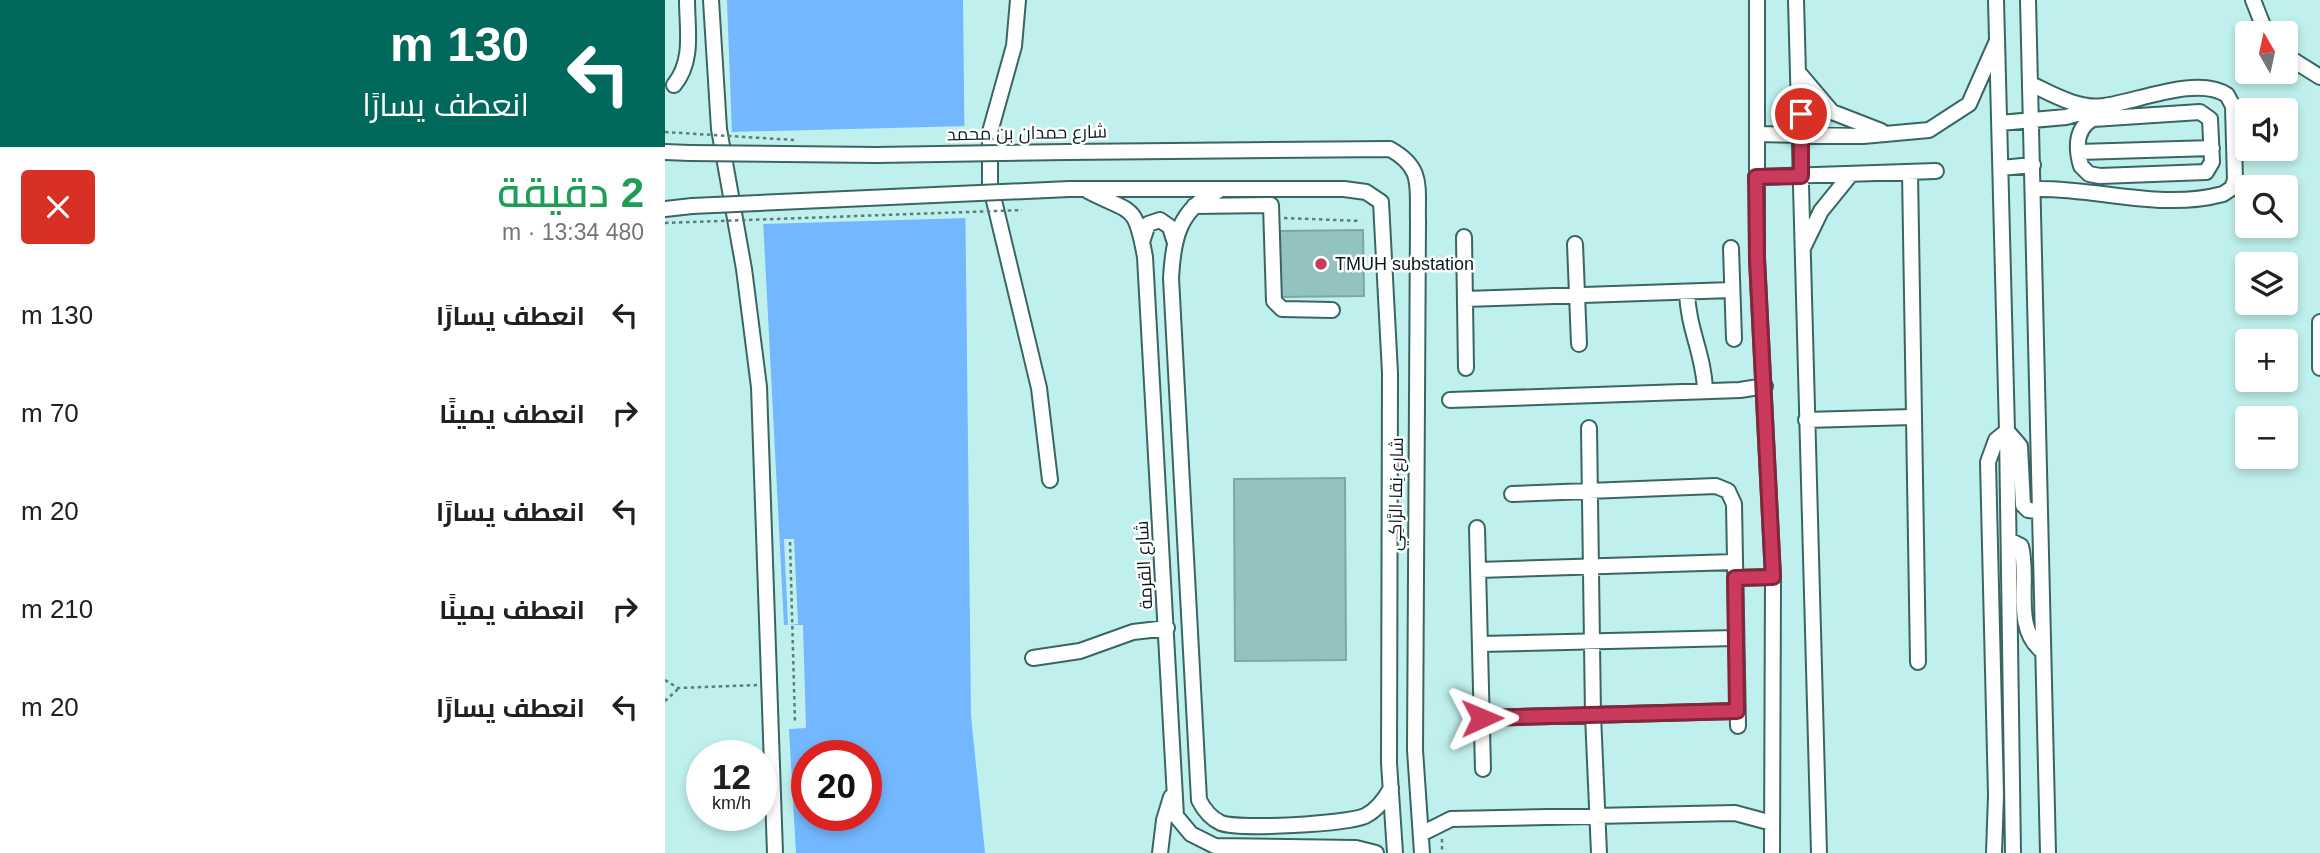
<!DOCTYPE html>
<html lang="ar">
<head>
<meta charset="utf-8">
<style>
	:root { --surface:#fff; --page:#f6f6f6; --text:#202124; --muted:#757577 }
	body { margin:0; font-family:Helvetica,Cairo,sans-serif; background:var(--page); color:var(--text); direction:rtl; height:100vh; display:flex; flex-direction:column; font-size:26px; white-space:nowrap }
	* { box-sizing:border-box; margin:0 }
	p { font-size:23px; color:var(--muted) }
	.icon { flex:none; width:38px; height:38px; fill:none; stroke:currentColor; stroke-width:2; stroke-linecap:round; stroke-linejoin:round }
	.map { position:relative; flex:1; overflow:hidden; direction:ltr }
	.details { display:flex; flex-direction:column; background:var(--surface); width:665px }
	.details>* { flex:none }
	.guide { background:#00695c; color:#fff; overflow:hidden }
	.needle { width:46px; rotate:351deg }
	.controls { position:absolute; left:1570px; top:21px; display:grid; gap:14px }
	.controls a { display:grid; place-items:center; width:63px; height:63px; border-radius:7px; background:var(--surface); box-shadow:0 4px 10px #0003; font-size:35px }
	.speed { position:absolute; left:21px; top:740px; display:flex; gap:14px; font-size:35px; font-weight:700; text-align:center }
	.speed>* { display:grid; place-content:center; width:91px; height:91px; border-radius:50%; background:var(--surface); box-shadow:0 4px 10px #0003; line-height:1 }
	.speed small { font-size:18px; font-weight:400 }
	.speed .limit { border:10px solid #d22; background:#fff; color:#111 }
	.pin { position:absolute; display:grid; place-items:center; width:60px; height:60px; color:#fff; margin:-30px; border:4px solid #fff; border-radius:50%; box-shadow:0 2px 7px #0007 }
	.me { position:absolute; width:77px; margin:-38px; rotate:89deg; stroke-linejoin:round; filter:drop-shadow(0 0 5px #0008) }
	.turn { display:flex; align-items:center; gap:24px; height:147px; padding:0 21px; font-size:32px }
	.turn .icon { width:91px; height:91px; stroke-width:2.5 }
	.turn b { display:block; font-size:49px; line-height:60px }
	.round { display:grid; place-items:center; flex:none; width:74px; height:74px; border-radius:7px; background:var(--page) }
	.head { display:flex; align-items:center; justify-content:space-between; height:119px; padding:0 21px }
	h1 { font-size:42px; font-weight:600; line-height:52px; color:#1e9e55 }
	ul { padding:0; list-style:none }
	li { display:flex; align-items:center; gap:21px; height:98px; padding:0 21px }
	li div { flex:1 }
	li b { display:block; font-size:26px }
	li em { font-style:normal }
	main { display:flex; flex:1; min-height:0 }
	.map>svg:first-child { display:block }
	.water { fill:#73b7fe; fill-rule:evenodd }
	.pier { fill:#bff0ed }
	.building { fill:#93c3c0; stroke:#79a8a5; stroke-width:2 }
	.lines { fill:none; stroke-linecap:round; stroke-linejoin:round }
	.minor-casing { stroke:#386664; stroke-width:18 }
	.path { stroke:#5c7d7b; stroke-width:2.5; stroke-dasharray:3.5 3.5; stroke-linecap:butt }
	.minor { stroke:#fff; stroke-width:14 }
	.minor-bridge-casing { stroke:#386664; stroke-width:18; stroke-linecap:butt }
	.path-bridge { stroke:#5c7d7b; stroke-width:2.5; stroke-dasharray:3.5 3.5; stroke-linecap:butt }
	.minor-bridge { stroke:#fff; stroke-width:14 }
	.route-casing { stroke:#83263c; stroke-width:18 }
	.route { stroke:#ca3a5d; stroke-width:12 }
	.poi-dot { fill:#ca3a5d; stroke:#fff; stroke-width:2.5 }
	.labels { text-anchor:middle; stroke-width:5; stroke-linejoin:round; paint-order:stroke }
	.street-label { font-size:18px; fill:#081b1a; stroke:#fff }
	.poi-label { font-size:18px; fill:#081b1a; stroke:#fff; text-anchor:start }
</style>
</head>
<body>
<main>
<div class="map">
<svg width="1655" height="853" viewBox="0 0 1655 853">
	<rect width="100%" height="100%" fill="#bff0ed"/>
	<path class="water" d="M 62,0 L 298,0 L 306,716 L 320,853 L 131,853 L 124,729 L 141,728 L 138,625 L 119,625 L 95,162 L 68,161 ZM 142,756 L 201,756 L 201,816 L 142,816 Z"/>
	<path class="pier" d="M 303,126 L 304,218 L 95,224 L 92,165 L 68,164 L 64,161 L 63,132 Z
		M 119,539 L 129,539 L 133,624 L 123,625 Z"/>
	<path class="building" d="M 698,230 L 699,296 L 614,297 L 614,231 Z
		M 680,478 L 681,660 L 570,661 L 569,479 Z"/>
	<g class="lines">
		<defs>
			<path id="minor" d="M 46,0 L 54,129 L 79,269 L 94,387 L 110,853
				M 353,0 L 349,46 L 325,132 L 325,184 L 374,388 L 385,480
				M 1092,0 L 1092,259 L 1108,577 L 1107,853
				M 1131,0 L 1154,853
				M 1331,0 L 1342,431 L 1348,853
				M 1363,0 L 1383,853
				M 1588,0 L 1601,33
				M 1620,55 L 1655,77
				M 1134,73 L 1167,112 L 1216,131
				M 1366,84 C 1387,94 1414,110 1439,106 C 1471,102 1533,75 1562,95 L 1568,106 L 1570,180 L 1567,188 L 1558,194 C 1495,211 1431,187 1369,189
				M 9,85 C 29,61 22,29 22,0
				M 1535,112 L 1545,119 L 1547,162 L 1541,172 L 1435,176 L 1424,174 L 1416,166 C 1411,149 1410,128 1428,119 Z
				M 1335,123 L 1401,117 L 1433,108
				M 1093,134 L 1198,136 L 1264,130 L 1304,104 L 1331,43
				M 0,152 L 25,153
				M 403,152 L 725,149 C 759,168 752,186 753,221 L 750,750 L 757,853
				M 1414,152 L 1547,148
				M 1336,168 L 1368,165
				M 1245,172 L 1253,662
				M 1091,177 L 1271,171
				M 404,189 L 679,189 L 701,192 L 716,202 L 725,373 L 724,763 L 730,853
				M 423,191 C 467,214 470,202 480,257 L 511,816 L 526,834 L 550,846 L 691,848 L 711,853
				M 553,191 C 514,208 508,239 506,278 L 534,800 C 539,810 545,818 556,823 C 575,830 681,824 700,816 C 712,810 720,799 726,788
				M 529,206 L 606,205 L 609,301 L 617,309 L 667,310
				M 0,209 L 27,206
				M 799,237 L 801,368
				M 477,242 L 483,224 L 495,220 L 505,227 L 509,240
				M 910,244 L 914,344
				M 1139,246 L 1156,211 L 1186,174
				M 1066,248 L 1069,339
				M 1022,292 C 1023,329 1039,355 1040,390
				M 800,299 L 1067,290
				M 1655,322 L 1655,368
				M 785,400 L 1075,390 L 1100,386
				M 1141,420 L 1247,417
				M 924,428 L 928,715 L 934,853
				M 847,494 L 1051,486 L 1063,491 L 1069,504 L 1073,726
				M 812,528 L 818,769
				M 1344,540 L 1356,546 C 1365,579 1347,627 1377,651
				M 813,570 L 1070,562
				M 1070,578 L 1108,577
				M 815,644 L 1070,638
				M 368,658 L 415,651 L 468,632 L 502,628
				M 817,718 L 1071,711
				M 756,834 L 786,819 L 1070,813 L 1107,823
				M 495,853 L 499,820 L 506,797
				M 1329,853 L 1331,795 L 1323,462 L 1331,440 L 1342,431 L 1355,446 L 1358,505 L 1363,510 L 1373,511"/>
		</defs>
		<use href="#minor" class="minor-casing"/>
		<path class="path" d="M 619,218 L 696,221
			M 125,542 L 130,723
			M 0,680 L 13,688 L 92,685
			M 0,701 L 13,689
			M 777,839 L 777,853"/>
		<use href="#minor" class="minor"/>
		<defs>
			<path id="minor-bridge" d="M 25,153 L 211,155 L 403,152
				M 27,206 L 404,189"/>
		</defs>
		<use href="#minor-bridge" class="minor-bridge-casing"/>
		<path class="path-bridge" d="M 0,132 L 129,140
			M 325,139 L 335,138
			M 0,223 L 357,210"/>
		<use href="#minor-bridge" class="minor-bridge"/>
	</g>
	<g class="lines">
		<defs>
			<path id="route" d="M 817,718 L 1072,711 L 1070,578 L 1108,577 L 1092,259 L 1091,177 L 1136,176 L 1136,114"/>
		</defs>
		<use href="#route" class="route-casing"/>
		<use href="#route" class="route"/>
	</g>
	<circle class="poi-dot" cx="656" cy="264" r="7"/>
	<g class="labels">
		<g class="street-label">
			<text transform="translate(362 133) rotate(-1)" y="6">شارع حمدان بن محمد</text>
			<text transform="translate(731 494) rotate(-89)" y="6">شارع نِقا الرَّاكِي</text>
			<text transform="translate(479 565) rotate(-93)" y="6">شارع القرمة</text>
		</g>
		<g class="poi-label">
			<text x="670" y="270">TMUH substation</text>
		</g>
	</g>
</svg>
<div class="controls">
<a><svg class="needle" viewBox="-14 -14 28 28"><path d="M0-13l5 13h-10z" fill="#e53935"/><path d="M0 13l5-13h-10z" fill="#757577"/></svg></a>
<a><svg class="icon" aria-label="sound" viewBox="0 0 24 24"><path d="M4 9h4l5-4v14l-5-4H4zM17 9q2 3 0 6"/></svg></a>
<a><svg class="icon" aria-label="search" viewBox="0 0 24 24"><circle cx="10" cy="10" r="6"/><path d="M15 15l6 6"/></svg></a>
<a><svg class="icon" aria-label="layers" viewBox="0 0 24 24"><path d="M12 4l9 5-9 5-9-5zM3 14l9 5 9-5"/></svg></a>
<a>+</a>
<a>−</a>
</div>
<div class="speed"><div>12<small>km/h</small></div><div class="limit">20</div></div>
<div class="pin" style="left:1136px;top:114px;background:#d93025"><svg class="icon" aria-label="arrive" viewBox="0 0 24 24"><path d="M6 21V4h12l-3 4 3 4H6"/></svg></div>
<svg class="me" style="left:817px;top:718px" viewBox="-20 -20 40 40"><path d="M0-17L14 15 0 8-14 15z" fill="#ca3a5d" stroke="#fff" stroke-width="4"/></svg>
</div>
<section class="details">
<div class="guide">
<div class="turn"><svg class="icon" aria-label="left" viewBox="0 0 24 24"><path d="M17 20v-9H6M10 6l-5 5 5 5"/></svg><div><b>130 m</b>انعطف يسارًا</div></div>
</div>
<div class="head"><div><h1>2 دقيقة</h1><p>480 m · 13:34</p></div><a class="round" style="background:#d93025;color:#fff"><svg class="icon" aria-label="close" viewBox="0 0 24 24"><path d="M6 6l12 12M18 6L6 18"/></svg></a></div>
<ul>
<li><svg class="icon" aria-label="left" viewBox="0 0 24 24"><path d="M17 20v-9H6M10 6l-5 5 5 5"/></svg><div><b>انعطف يسارًا</b></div><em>130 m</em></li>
<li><svg class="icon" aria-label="right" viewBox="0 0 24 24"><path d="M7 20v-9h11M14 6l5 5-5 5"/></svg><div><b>انعطف يمينًا</b></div><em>70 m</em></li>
<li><svg class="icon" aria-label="left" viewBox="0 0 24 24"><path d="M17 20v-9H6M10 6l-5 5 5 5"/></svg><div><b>انعطف يسارًا</b></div><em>20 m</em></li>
<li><svg class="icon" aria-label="right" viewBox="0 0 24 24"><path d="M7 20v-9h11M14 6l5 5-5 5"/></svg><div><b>انعطف يمينًا</b></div><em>210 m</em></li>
<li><svg class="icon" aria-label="left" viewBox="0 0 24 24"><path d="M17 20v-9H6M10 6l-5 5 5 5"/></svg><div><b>انعطف يسارًا</b></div><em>20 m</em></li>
</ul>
</section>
</main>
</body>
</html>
